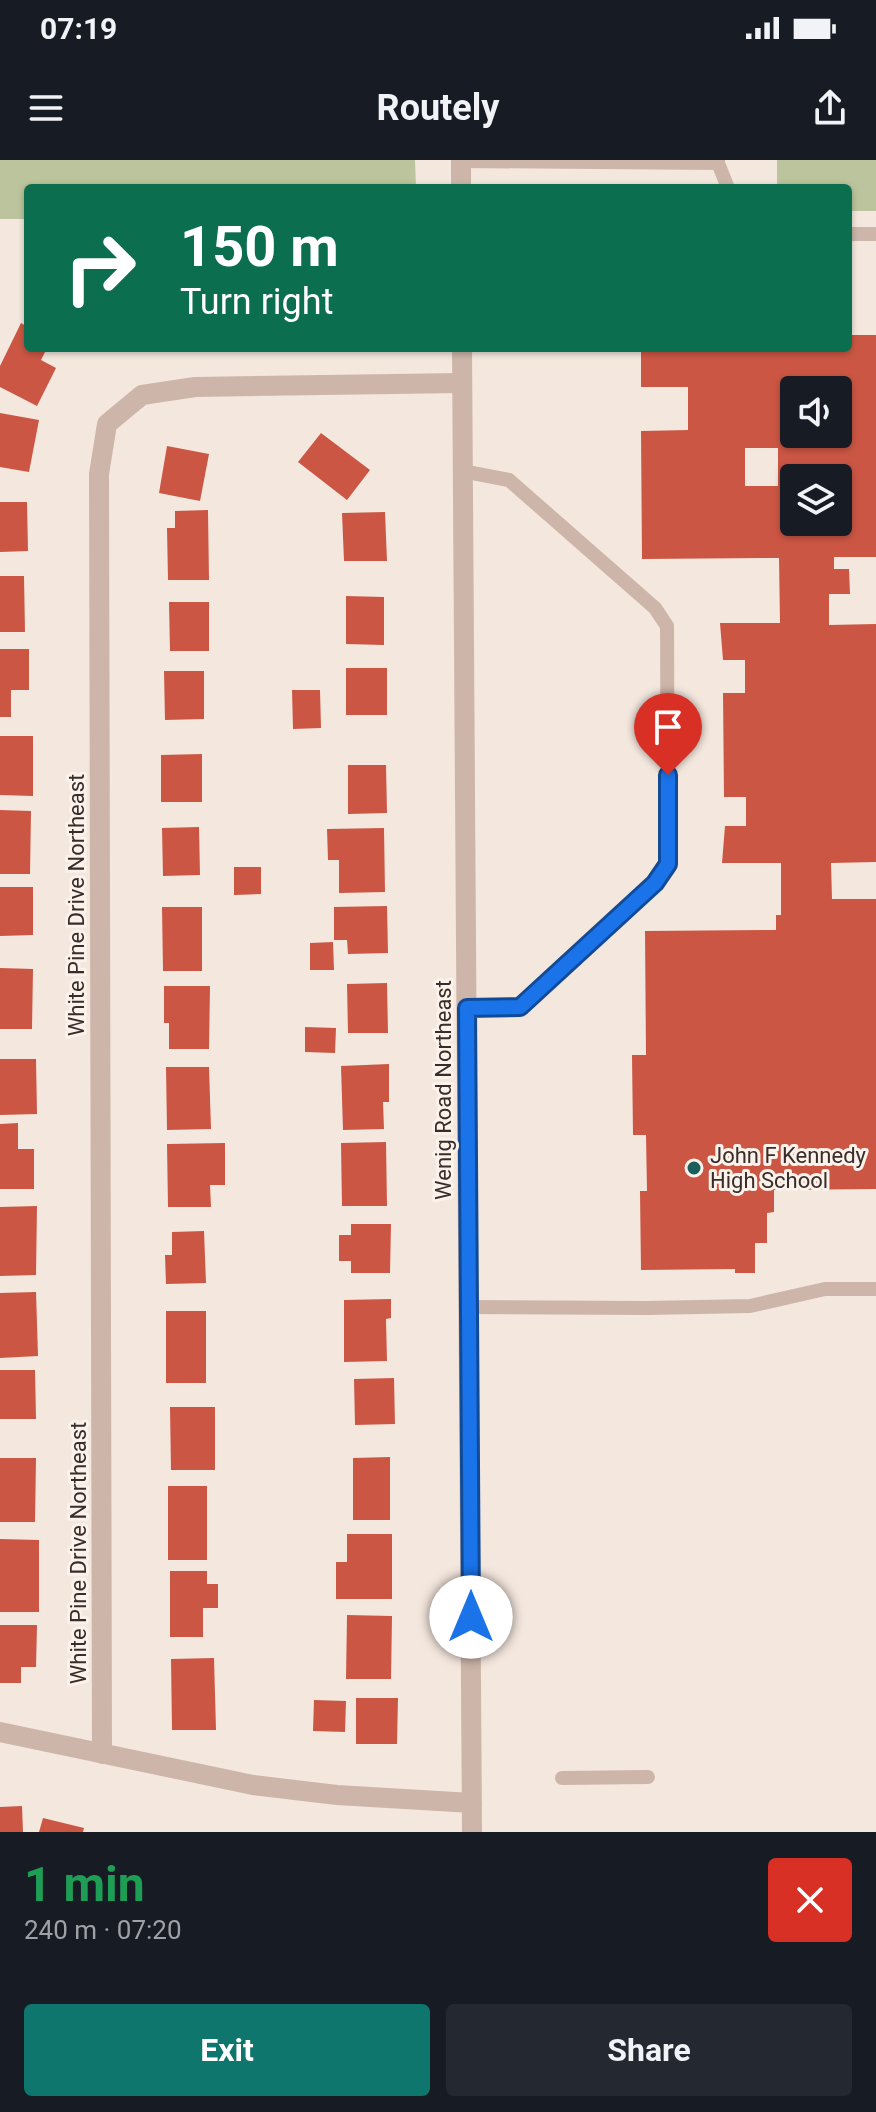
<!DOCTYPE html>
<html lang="en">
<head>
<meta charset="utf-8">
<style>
	:root { --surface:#171b24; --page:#242831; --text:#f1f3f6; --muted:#9ea1a6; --accent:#0f766e }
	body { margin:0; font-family:Roboto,sans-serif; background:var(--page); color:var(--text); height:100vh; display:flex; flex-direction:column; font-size:30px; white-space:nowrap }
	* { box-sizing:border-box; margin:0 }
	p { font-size:26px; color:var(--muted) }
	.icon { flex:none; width:44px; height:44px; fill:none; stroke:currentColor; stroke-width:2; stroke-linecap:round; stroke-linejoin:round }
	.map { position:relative; height:1672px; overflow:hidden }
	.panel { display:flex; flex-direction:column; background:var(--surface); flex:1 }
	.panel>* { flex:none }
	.hud { position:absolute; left:24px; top:24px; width:828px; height:168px; border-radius:8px; box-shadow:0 2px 6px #0004; background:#0b6e4f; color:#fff; overflow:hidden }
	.controls { position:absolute; left:780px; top:216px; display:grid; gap:16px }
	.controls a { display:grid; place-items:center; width:72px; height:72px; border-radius:8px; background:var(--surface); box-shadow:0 2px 6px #0004; font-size:40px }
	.pin { position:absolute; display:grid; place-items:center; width:68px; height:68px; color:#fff; margin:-82px -34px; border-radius:50% 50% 50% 0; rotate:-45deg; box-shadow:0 0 8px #0007 }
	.pin .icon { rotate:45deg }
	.me { position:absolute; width:88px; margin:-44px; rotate:0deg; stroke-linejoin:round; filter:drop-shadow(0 0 6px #0008) }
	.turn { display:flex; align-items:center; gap:28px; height:168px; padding:0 24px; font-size:36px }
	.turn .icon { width:104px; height:104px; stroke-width:2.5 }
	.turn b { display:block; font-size:56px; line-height:68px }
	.round { display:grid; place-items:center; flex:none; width:84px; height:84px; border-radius:8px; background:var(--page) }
	.head { display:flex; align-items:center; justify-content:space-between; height:136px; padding:0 24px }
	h1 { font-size:48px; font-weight:700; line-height:60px; color:#1e9e55 }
	.primary-button { display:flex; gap:16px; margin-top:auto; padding:16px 24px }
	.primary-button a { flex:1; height:92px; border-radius:8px; background:var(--accent); color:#fff; font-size:32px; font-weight:700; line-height:92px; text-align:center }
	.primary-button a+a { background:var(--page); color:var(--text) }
	.status { display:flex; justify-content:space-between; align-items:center; height:56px; padding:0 40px; background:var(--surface); direction:ltr }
	.status svg { height:22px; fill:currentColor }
	header { display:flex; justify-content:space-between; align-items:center; height:104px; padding:0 24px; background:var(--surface); font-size:36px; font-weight:700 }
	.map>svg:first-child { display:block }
	.green { fill:#bbc49c }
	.building { fill:#cc5644; fill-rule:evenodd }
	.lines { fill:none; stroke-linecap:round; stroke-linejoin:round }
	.service { stroke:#cdb5a9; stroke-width:14 }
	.minor { stroke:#cdb5a9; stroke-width:20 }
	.tertiary { stroke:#cdb5a9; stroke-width:20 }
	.route-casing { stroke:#114b97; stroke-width:20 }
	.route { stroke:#1a73e8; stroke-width:14 }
	.poi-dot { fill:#1c5e5b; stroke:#fbf2eb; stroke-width:3 }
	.labels { text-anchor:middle; stroke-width:6; stroke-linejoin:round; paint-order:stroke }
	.street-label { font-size:22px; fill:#3a2c29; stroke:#fbf2eb }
	.poi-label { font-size:22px; fill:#3a2c29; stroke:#fbf2eb; text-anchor:start }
</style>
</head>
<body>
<div class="status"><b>07:19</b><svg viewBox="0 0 49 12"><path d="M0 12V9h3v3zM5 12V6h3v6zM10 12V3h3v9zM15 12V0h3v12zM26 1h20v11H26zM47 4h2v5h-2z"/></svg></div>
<header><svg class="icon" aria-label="menu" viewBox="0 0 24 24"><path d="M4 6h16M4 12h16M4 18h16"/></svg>Routely<svg class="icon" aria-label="share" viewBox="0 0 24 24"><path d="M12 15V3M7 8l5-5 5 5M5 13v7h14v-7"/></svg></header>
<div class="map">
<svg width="876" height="1672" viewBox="0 0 876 1672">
	<rect width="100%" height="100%" fill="#f4e7de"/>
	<path class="green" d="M 0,0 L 415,0 L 416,28 L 28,28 L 28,59 L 0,59 Z
		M 777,0 L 876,0 L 876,51 L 848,51 L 848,28 L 777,28 Z"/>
	<path class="building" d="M 21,163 L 28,167 L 28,188 L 47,188 L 41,200 L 56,208 L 37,246 L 0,227 L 0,206 Z
		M 848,175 L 876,175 L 876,397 L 834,397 L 834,409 L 849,409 L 850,434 L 829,434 L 829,465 L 876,464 L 876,702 L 831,703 L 832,739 L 876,739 L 876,1029 L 774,1030 L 774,1052 L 767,1053 L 767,1083 L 755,1083 L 755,1113 L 735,1113 L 735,1109 L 641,1110 L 640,1031 L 647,1031 L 646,975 L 633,975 L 632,895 L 646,895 L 645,771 L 776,770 L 776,755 L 781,755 L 781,703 L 722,703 L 725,666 L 746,666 L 746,637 L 724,637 L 723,533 L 745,533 L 745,500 L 723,500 L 720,463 L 780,463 L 779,398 L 642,399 L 641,271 L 688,270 L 688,227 L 641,227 L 641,188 L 848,188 ZM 794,230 L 838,230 L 838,274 L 794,274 ZM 745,288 L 778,288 L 778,326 L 745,326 ZM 794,318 L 838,318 L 838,362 L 794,362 Z
		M 0,253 L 39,260 L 29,312 L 0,307 Z
		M 321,273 L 370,310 L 347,340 L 298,302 Z
		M 167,286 L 209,294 L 200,341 L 159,333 Z
		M 0,342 L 27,342 L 28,391 L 0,392 Z
		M 208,350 L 209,420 L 168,420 L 167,368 L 175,368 L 175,351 Z
		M 385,352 L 387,401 L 344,401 L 342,353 Z
		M 0,416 L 24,416 L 25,472 L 0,472 Z
		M 346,436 L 384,437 L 384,485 L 346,484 Z
		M 169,442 L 209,442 L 209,491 L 170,491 Z
		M 0,489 L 29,489 L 29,530 L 11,530 L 11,557 L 0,557 Z
		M 346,508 L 387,508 L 387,555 L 346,555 Z
		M 164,511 L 204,511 L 204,559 L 165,560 Z
		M 292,530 L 320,530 L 321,568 L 293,569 Z
		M 0,576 L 33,576 L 33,636 L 0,635 Z
		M 202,594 L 202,642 L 161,642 L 161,595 Z
		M 348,605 L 386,605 L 387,653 L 348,654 Z
		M 0,650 L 31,651 L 30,714 L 0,714 Z
		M 199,667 L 200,715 L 163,716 L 162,668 Z
		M 384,668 L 385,732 L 339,733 L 339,700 L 328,700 L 327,669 Z
		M 234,707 L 261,707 L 261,734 L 234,735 Z
		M 0,727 L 33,727 L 33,775 L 0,776 Z
		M 387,746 L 388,793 L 348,794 L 347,780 L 334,780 L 334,747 Z
		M 162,747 L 202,747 L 202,811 L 163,811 Z
		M 333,782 L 334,810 L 310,810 L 310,783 Z
		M 0,808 L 33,809 L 32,869 L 0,869 Z
		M 387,823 L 388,873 L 348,873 L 347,824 Z
		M 164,826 L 210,826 L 209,889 L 169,889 L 169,863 L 164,863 Z
		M 305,867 L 336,868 L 335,893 L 305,892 Z
		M 0,899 L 36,899 L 37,954 L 0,955 Z
		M 389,904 L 389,942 L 383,942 L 384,969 L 343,970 L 341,906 Z
		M 166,907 L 209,907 L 211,969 L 167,970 Z
		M 18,963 L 18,989 L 34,989 L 34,1029 L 0,1029 L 0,964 Z
		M 386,982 L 387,1046 L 342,1046 L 341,983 Z
		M 225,983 L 225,1025 L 210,1025 L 211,1047 L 168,1047 L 167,984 Z
		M 37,1046 L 36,1115 L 0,1116 L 0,1047 Z
		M 351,1064 L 391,1064 L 390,1113 L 351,1113 L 351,1101 L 339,1101 L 339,1075 L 351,1075 Z
		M 204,1071 L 206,1123 L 166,1124 L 165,1095 L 172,1095 L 172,1072 Z
		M 36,1132 L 38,1196 L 0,1198 L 0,1133 Z
		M 391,1139 L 391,1158 L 386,1159 L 387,1201 L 344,1202 L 344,1140 Z
		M 166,1151 L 206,1151 L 206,1223 L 166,1223 Z
		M 0,1210 L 35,1210 L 36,1259 L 0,1259 Z
		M 394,1218 L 395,1264 L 355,1265 L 354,1219 Z
		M 170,1247 L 215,1247 L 215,1310 L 171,1310 Z
		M 390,1297 L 390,1360 L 353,1360 L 353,1298 Z
		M 0,1298 L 36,1298 L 35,1362 L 0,1362 Z
		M 168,1326 L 207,1326 L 207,1400 L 168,1400 Z
		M 347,1374 L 392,1374 L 392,1439 L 336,1439 L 336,1402 L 347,1402 Z
		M 0,1379 L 39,1380 L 39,1452 L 0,1452 Z
		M 170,1411 L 207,1411 L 207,1424 L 218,1424 L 218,1448 L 203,1448 L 203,1477 L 170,1477 Z
		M 347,1455 L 392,1456 L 391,1519 L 346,1519 Z
		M 0,1465 L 37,1465 L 36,1507 L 21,1507 L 21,1523 L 0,1523 Z
		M 214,1498 L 216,1570 L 172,1570 L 171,1499 Z
		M 356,1538 L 398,1538 L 397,1584 L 356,1584 Z
		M 314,1540 L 346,1541 L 345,1572 L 313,1571 Z
		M 22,1646 L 23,1672 L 0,1672 L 0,1647 Z
		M 43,1658 L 84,1668 L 83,1672 L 39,1672 Z"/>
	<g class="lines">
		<path class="service" d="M 461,1 L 718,3 L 718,0
			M 718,3 L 728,28
			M 848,74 L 876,74
			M 462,311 L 509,320 L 655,448 L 667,466 L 668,704 L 655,723 L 520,847 L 467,848
			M 469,1147 L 647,1148 L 750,1146 L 825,1129 L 876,1129
			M 562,1618 L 648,1617"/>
		<path class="minor" d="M 0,1572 L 253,1625 L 337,1635 L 472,1643
			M 102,1594 L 99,314 L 107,264 L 142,235 L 195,227 L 462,223"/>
		<path class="tertiary" d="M 461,0 L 461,28
			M 462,188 L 472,1672"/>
	</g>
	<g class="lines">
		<defs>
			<path id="route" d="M 471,1457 L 467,848 L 520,847 L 655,723 L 668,704 L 668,615"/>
		</defs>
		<use href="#route" class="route-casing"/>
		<use href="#route" class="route"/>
	</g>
	<circle class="poi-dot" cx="694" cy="1008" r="8"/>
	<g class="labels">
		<g class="street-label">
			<text transform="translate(76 745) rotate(-90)" y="8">White Pine Drive Northeast</text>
			<text transform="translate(443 930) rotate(-90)" y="8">Wenig Road Northeast</text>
			<text transform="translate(78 1393) rotate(-90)" y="8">White Pine Drive Northeast</text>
		</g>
		<g class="poi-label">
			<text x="710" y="1003">John F Kennedy<tspan x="710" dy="25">High School</tspan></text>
		</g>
	</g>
</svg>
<div class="controls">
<a><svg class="icon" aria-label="sound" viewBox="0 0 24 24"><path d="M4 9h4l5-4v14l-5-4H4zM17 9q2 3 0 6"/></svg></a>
<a><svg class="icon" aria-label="layers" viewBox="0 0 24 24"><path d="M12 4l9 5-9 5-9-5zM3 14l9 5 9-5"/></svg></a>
</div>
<div class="pin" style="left:668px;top:615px;background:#d93025"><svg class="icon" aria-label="arrive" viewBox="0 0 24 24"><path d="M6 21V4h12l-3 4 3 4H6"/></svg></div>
<svg class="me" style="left:471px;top:1457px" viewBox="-20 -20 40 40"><circle r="19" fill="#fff"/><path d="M0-13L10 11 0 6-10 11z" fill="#1a73e8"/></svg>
<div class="hud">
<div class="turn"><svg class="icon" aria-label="right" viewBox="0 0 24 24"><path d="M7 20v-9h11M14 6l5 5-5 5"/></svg><div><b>150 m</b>Turn right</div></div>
</div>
</div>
<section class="panel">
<div class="head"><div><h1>1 min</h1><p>240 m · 07:20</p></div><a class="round" style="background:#d93025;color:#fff"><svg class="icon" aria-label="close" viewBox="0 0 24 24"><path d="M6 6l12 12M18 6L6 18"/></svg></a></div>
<div class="primary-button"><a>Exit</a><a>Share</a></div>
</section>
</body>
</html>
